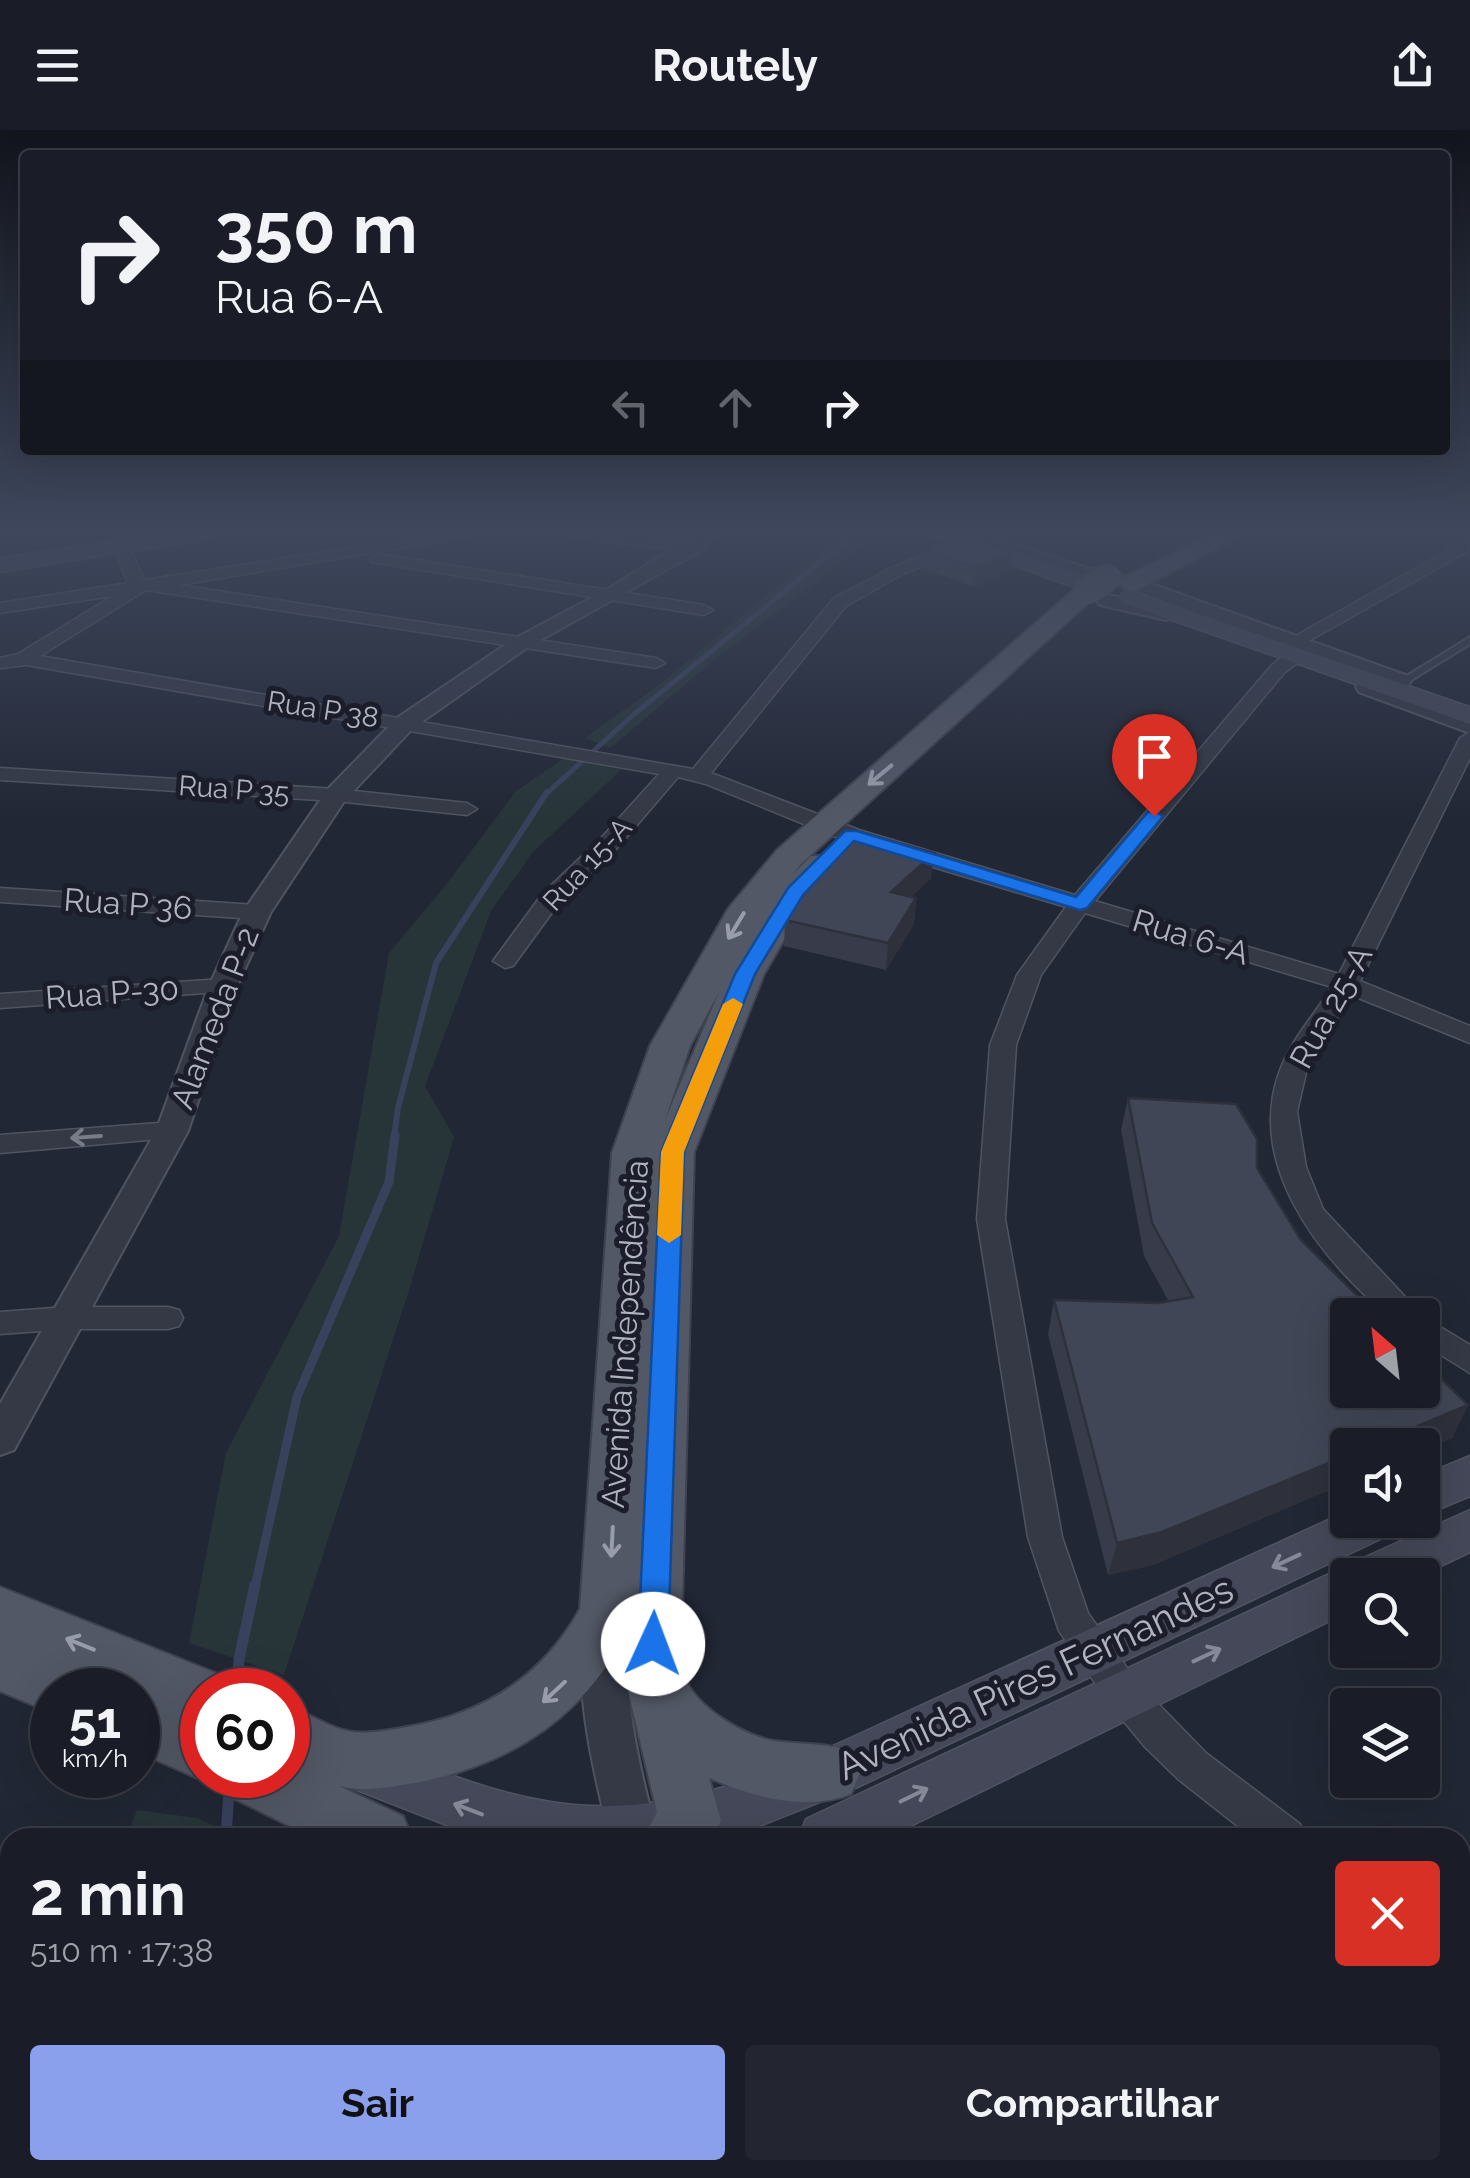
<!DOCTYPE html>
<html lang="pt">
<head>
<meta charset="utf-8">
<style>
	:root { --surface:#1a1d28; --page:#232630; --text:#f1f3f6; --muted:#9fa2a8; --line:#383b45; --accent:#8ba0ec }
	body { margin:0; font-family:Raleway,sans-serif; background:var(--page); color:var(--text); height:100vh; display:flex; flex-direction:column; font-size:38px; white-space:nowrap }
	* { box-sizing:border-box; margin:0 }
	p { font-size:32px; color:var(--muted) }
	.icon { flex:none; width:55px; height:55px; fill:none; stroke:currentColor; stroke-width:2; stroke-linecap:round; stroke-linejoin:round }
	.map { position:relative; flex:1; overflow:hidden }
	.details { position:absolute; left:0px; top:1698px; width:1470px; height:352px; display:flex; flex-direction:column; background:var(--surface); border-radius:30px 30px 0 0; box-shadow:0 10px 40px #0002,0 0 0 2px var(--line) }
	.details>* { flex:none }
	.hud { position:absolute; left:20px; top:20px; width:1430px; height:305px; border-radius:10px; box-shadow:0 10px 40px #0002,0 0 0 2px var(--line); background:#1a1d28; color:var(--text); overflow:hidden }
	.needle { width:65px; rotate:332deg }
	.buttons { position:absolute; left:1330px; top:1168px; display:grid; gap:20px }
	.buttons a { display:grid; place-items:center; width:110px; height:110px; border-radius:10px; background:var(--surface); box-shadow:0 10px 40px #0002,0 0 0 2px var(--line); font-size:50px }
	.speed { position:absolute; left:30px; top:1538px; display:flex; gap:20px; font-size:50px; font-weight:700; text-align:center }
	.speed>* { display:grid; place-content:center; width:130px; height:130px; border-radius:50%; background:var(--surface); box-shadow:0 10px 40px #0002,0 0 0 2px var(--line); line-height:1 }
	.speed small { font-size:25px; font-weight:400 }
	.speed .limit { border:15px solid #d22; background:#fff; color:#111 }
	.pin { position:absolute; display:grid; place-items:center; width:85px; height:85px; color:#fff; margin:-102px -42px; border-radius:50% 50% 50% 0; rotate:-45deg; box-shadow:0 0 10px #0007 }
	.pin .icon { rotate:45deg }
	.me { position:absolute; width:110px; margin:-55px; rotate:2deg; stroke-linejoin:round; filter:drop-shadow(0 0 8px #0008) }
	.turn { display:flex; align-items:center; gap:35px; height:210px; padding:0 30px; font-size:45px }
	.turn .icon { width:130px; height:130px; stroke-width:2.5 }
	.turn b { display:block; font-size:70px; line-height:85px }
	.lanes { display:flex; align-items:center; height:95px; padding:0 30px; background:#0003; justify-content:center; gap:50px; direction:ltr }
	.lanes .off { opacity:.35 }
	.round { display:grid; place-items:center; flex:none; width:105px; height:105px; border-radius:10px; background:var(--page) }
	.head { display:flex; align-items:center; justify-content:space-between; height:170px; padding:0 30px }
	h1 { font-size:60px; font-weight:700; line-height:75px }
	.primary-button { display:flex; gap:20px; margin-top:auto; padding:20px 30px }
	.primary-button a { flex:1; height:115px; border-radius:10px; background:var(--accent); color:#111; font-size:40px; font-weight:700; line-height:115px; text-align:center }
	.primary-button a+a { background:var(--page); color:var(--text) }
	header { display:flex; justify-content:space-between; align-items:center; height:130px; padding:0 30px; background:var(--surface); font-size:45px; font-weight:700 }
	.map>svg:first-child { display:block }
	.green { fill:#273539 }
	.lines { fill:none; stroke-linecap:round; stroke-linejoin:round }
	.stream-far3 { stroke:#39425d; stroke-width:5 }
	.stream-far2 { stroke:#39425d; stroke-width:6 }
	.stream-far1 { stroke:#39425d; stroke-width:9 }
	.stream { stroke:#39425d; stroke-width:11 }
	.service-casing { stroke:#505460; stroke-width:4 }
	.minor-casing { stroke:#505460; stroke-width:3 }
	.tertiary-casing { stroke:#505460; stroke-width:4 }
	.secondary-casing { stroke:#505460; stroke-width:3 }
	.primary-casing { stroke:#3f424f; stroke-width:4 }
	.service { fill:#353946; fill-rule:evenodd }
	.minor { fill:#353946; fill-rule:evenodd }
	.tertiary { fill:#353946; fill-rule:evenodd }
	.secondary { fill:#444858; fill-rule:evenodd }
	.primary { fill:#535866; fill-rule:evenodd }
	.primary-bridge-casing { stroke:#3f424f; stroke-width:30; stroke-linecap:butt }
	.primary-bridge { stroke:#535866; stroke-width:28 }
	.wall { fill:#383c4a }
	.shaded-wall { fill:#2e313c }
	.building { fill:#414656; stroke:#2e313c; stroke-width:2.5 }
	.oneway { stroke:#999dab }
	.oneway2 { stroke:#797d8a }
	.oneway3 { stroke:#858998 }
	.route { fill:#1a73e8; stroke:#114b97; stroke-width:2.5 }
	.slow { fill:#f59e0b }
	.labels { text-anchor:middle; stroke-width:10; stroke-linejoin:round; paint-order:stroke }
	.far-street-label { font-size:28px; fill:#b0b4c2; stroke:#1b1e2a }
	.street-label { font-size:32px; fill:#b0b4c2; stroke:#1b1e2a }
	.near-street-label { font-size:38px; fill:#b0b4c2; stroke:#1b1e2a }
</style>
</head>
<body>
<header><svg class="icon" aria-label="menu" viewBox="0 0 24 24"><path d="M4 6h16M4 12h16M4 18h16"/></svg>Routely<svg class="icon" aria-label="share" viewBox="0 0 24 24"><path d="M12 15V3M7 8l5-5 5 5M5 13v7h14v-7"/></svg></header>
<div class="map">
<svg width="1470" height="2048" viewBox="0 0 1470 2048">
	<rect width="100%" height="100%" fill="#222735"/>
	<path class="green" d="M 842,403 L 880,403 L 719,526 L 610,618 L 585,608 L 660,554 Z
		M 566,627 L 621,640 L 533,722 L 491,781 L 425,956 L 454,1007 L 410,1157 L 284,1545 L 189,1513 L 226,1323 L 339,1106 L 389,823 L 446,755 L 516,661 Z
		M 137,1680 L 197,1688 L 238,1707 L 127,1707 Z
		M 139,2040 L 336,2040 L 339,2048 L 140,2048 Z"/>
	<g class="lines">
		<path class="stream-far3" d="M 545,665 L 632,586 L 856,403"/>
		<path class="stream-far2" d="M 394,1007 L 398,978 L 436,833 L 547,662"/>
		<path class="stream-far1" d="M 255,1457 L 297,1267 L 389,1052 L 395,1005"/>
		<path class="stream" d="M 237,1560 L 239,1529 L 255,1455
			M 226,1708 L 230,1645
			M 275,2040 L 277,2048"/>
		<defs>
			<path id="service" d="M 1470,507 L 1470,514 L 1405,554 L 1397,552 Z"/>
			<path id="minor" d="M 449,403 L 490,403 L 179,455 L 656,528 L 665,533 L 656,538 L 146,460 L 40,526 L 693,639 L 834,468 L 891,438 L 961,409 L 969,414 L 967,417 L 903,444 L 846,476 L 711,643 L 859,700 L 1075,765 L 1272,535 L 1285,525 L 1297,525 L 1297,533 L 1284,543 L 1095,771 L 1339,844 L 1460,608 L 1470,602 L 1470,628 L 1360,851 L 1470,896 L 1470,913 L 1351,865 L 1308,934 L 1297,982 L 1306,1037 L 1323,1079 L 1422,1185 L 1387,1185 C 1318,1126 1242,1031 1282,935 C 1293,908 1316,882 1332,857 L 1085,783 L 1041,845 L 1016,915 L 1005,1089 L 1062,1407 L 1088,1483 L 1137,1552 L 1206,1623 L 1300,1694 L 1306,1708 L 1253,1708 L 1178,1649 L 1145,1617 L 1111,1576 L 1059,1501 L 1028,1407 L 977,1089 L 990,915 L 1017,845 L 1066,777 L 843,710 L 706,654 L 678,647 L 620,715 L 559,773 L 513,836 L 505,838 L 493,831 L 543,763 L 604,705 L 659,644 L 26,535 L 0,538 L 0,528 L 18,524 L 113,466 L 0,483 L 0,473 L 128,453 L 114,417 L 116,414 L 128,414 L 144,450 Z
				M 569,403 L 620,403 L 693,412 L 701,417 L 693,422 L 577,408 Z
				M 1470,408 L 1470,420 L 1298,517 L 1286,517 L 1283,513 Z
				M 378,424 L 704,475 L 713,480 L 704,485 L 372,432 L 370,429 Z
				M 0,638 L 336,659 L 467,673 L 477,679 L 467,685 L 336,671 L 0,650 Z
				M 0,758 L 257,775 L 268,782 L 257,789 L 0,772 Z
				M 223,849 L 235,856 L 232,861 L 0,878 L 0,864 Z
				M 172,992 L 182,995 L 186,1001 L 182,1007 L 0,1023 L 0,1005 Z
				M 67,1177 L 168,1177 L 179,1180 L 183,1188 L 179,1196 L 168,1199 L 67,1199 L 0,1204 L 0,1182 Z
				M 1422,1186 L 1470,1215 L 1470,1243 L 1422,1213 Z
				M 10,1775 L 10,1817 L 0,1819 L 0,1777 Z
				M 1460,1818 L 1470,1823 L 1470,1869 L 1460,1864 Z
				M 1470,1951 L 1470,2011 L 1460,2015 L 1460,1955 Z
				M 359,2040 L 405,2040 L 407,2048 L 361,2048 Z
				M 1408,2040 L 1455,2040 L 1452,2048 L 1405,2048 Z"/>
			<path id="tertiary" d="M 697,403 L 717,403 L 700,421 L 528,517 L 413,598 L 345,670 L 271,782 L 237,856 L 188,1001 L 14,1320 L 0,1325 L 0,1274 L 156,1001 L 209,856 L 243,782 L 327,660 L 397,588 L 514,509 L 608,459 Z
				M 966,403 L 981,403 L 1090,439 L 1119,442 L 1122,446 C 1098,465 997,421 966,411 Z
				M 1146,452 L 1408,546 L 1411,551 L 1408,556 L 1392,556 L 1139,462 L 1139,454 Z
				M 1107,465 L 1144,471 L 1176,484 L 1166,490 L 1100,475 L 1097,471 Z
				M 1367,550 L 1470,588 L 1470,603 L 1359,562 L 1356,557 L 1359,552 Z
				M 606,1476 L 621,1481 C 634,1508 626,1546 630,1575 C 635,1620 646,1664 658,1708 L 610,1708 C 596,1652 566,1534 591,1481 Z
				M 815,2040 L 918,2040 L 922,2048 L 819,2048 Z"/>
			<path id="secondary" d="M 163,403 L 218,403 L 208,409 L 0,442 L 0,428 Z
				M 924,403 L 957,403 L 1084,445 L 1087,450 L 1076,457 L 1068,455 Z
				M 1131,461 L 1470,577 L 1470,594 L 1123,473 L 1119,468 L 1123,463 Z
				M 1470,1326 L 1470,1366 L 1422,1386 L 1422,1346 Z
				M 1470,1380 L 1470,1422 L 1422,1445 L 1348,1445 L 1348,1482 L 886,1708 L 799,1708 L 806,1689 L 1331,1443 L 1348,1437 L 1355,1439 L 1359,1430 Z
				M 1348,1381 L 1348,1390 L 1397,1390 L 1391,1404 L 860,1656 L 729,1708 L 480,1708 L 339,1653 L 331,1635 L 339,1617 L 358,1610 C 439,1641 524,1679 613,1676 C 734,1672 847,1608 955,1560 C 1086,1501 1217,1441 1348,1381 Z"/>
			<path id="primary" d="M 1213,403 L 1245,403 L 1139,459 L 1130,462 L 1117,454 L 1121,449 Z
				M 1088,452 L 1101,460 L 1097,465 L 801,734 L 792,745 L 811,726 L 835,726 L 840,733 L 809,767 L 764,844 L 694,1022 L 681,1514 C 682,1524 681,1536 684,1545 C 693,1576 745,1607 775,1611 C 802,1615 826,1612 851,1622 L 860,1643 L 851,1664 C 805,1682 754,1667 709,1648 L 721,1691 L 714,1708 L 644,1708 L 657,1682 L 627,1556 L 625,1505 C 581,1590 508,1635 415,1653 C 389,1657 364,1663 339,1656 L 403,1686 L 412,1708 L 314,1708 L 229,1666 L 220,1645 L 288,1645 L 288,1576 C 309,1583 330,1599 353,1602 C 370,1604 389,1600 407,1597 C 483,1584 542,1548 580,1479 L 612,1023 L 650,916 L 728,779 L 777,720 L 1079,455 ZM 719,862 L 665,990 L 690,916 Z
				M 0,1457 L 223,1546 L 229,1560 L 202,1560 L 202,1592 L 191,1588 L 202,1593 L 202,1645 L 216,1645 L 202,1650 L 138,1622 L 138,1560 L 124,1560 L 82,1542 L 90,1560 L 52,1560 L 52,1583 L 0,1561 L 0,1508 L 5,1510 L 0,1508 Z"/>
		</defs>
		<use href="#service" class="service-casing"/>
		<use href="#minor" class="minor-casing"/>
		<use href="#tertiary" class="tertiary-casing"/>
		<use href="#secondary" class="secondary-casing"/>
		<use href="#primary" class="primary-casing"/>
		<use href="#service" class="service"/>
		<use href="#minor" class="minor"/>
		<use href="#tertiary" class="tertiary"/>
		<use href="#secondary" class="secondary"/>
		<use href="#primary" class="primary"/>
		<defs>
			<path id="primary-bridge" d="M 1088,460 L 1107,448"/>
		</defs>
		<use href="#primary-bridge" class="primary-bridge-casing"/>
		<use href="#primary-bridge" class="primary-bridge"/>
	</g>
	<path class="wall" d="M 926,420 L 1010,441 L 974,457 L 925,439 Z
		M 820,736 L 931,748 L 911,767 L 916,768 L 914,794 L 886,840 L 784,816 L 785,790 L 820,744 Z
		M 1128,968 L 1257,1038 L 1301,1110 L 1468,1275 L 1452,1308 L 1422,1320 L 1422,1315 L 1348,1315 L 1348,1352 L 1153,1435 L 1108,1445 L 1048,1204 L 1054,1170 L 1159,1173 L 1169,1172 L 1144,1126 L 1121,1000 Z"/>
	<path class="shaded-wall" d="M 1013,422 L 1010,441 L 974,457 L 976,438 Z
		M 934,723 L 931,748 L 889,787 L 891,762 Z
		M 916,768 L 914,794 L 886,840 L 888,813 Z
		M 1468,1275 L 1452,1308 L 1422,1320 L 1422,1315 L 1372,1315 Z
		M 1348,1325 L 1348,1352 L 1153,1435 L 1108,1445 L 1117,1413 Z"/>
	<path class="building" d="M 963,405 L 1013,422 L 976,438 L 926,420 Z
		M 857,702 L 934,723 L 891,762 L 916,768 L 888,813 L 785,790 L 824,737 L 820,736 Z
		M 1128,968 L 1236,974 L 1257,1009 L 1257,1038 L 1301,1110 L 1377,1185 L 1348,1185 L 1348,1260 L 1422,1260 L 1422,1230 L 1468,1275 L 1372,1315 L 1348,1315 L 1348,1325 L 1162,1402 L 1117,1413 L 1054,1170 L 1159,1173 L 1193,1167 L 1152,1093 Z"/>
	<defs><path id="oneway-shaft" d="M-6 0H5M1.5-3L5.5 0L1.5 3" fill="none" stroke-width="1.6" stroke-linecap="round" stroke-linejoin="round" transform="scale(2.5)"/></defs>
	<g class="oneway">
		<use href="#oneway-shaft" transform="translate(880 645) rotate(140)"/>
		<use href="#oneway-shaft" transform="translate(736 796) rotate(121)"/>
		<use href="#oneway-shaft" transform="translate(612 1412) rotate(93)"/>
		<use href="#oneway-shaft" transform="translate(80 1514) rotate(-158)"/>
		<use href="#oneway-shaft" transform="translate(554 1562) rotate(137)"/>
	</g>
	<use class="oneway2" href="#oneway-shaft" transform="translate(86 1007) rotate(176)"/>
	<g class="oneway3">
		<use href="#oneway-shaft" transform="translate(1286 1431) rotate(155)"/>
		<use href="#oneway-shaft" transform="translate(1207 1525) rotate(-25)"/>
		<use href="#oneway-shaft" transform="translate(914 1665) rotate(-26)"/>
		<use href="#oneway-shaft" transform="translate(468 1679) rotate(-159)"/>
	</g>
	<linearGradient id="sky" x2="0" y2="1"><stop stop-color="#13151d"/><stop offset="0.58" stop-color="#3e475c"/><stop offset="1" stop-color="#3e475c" stop-opacity="0"/></linearGradient>
	<rect width="1470" height="690" fill="url(#sky)"/>
	<path class="route" d="M 1154,681 L 1163,686 L 1160,690 L 1087,778 L 1080,780 L 854,711 L 803,765 L 755,844 L 684,1022 L 668,1514 L 664,1524 L 653,1528 L 642,1524 L 638,1514 L 661,1022 L 735,844 L 788,758 L 845,701 L 857,701 L 1076,767 L 1148,682 Z"/>
	<path class="slow" d="M 733,868 L 743,874 L 684,1022 L 681,1105 L 669,1113 L 657,1105 L 661,1022 L 723,874 Z"/>
	<g class="labels">
		<g class="far-street-label">
			<text transform="translate(323 579) rotate(9)" y="10">Rua P 38</text>
			<text transform="translate(234 659) rotate(4)" y="10">Rua P 35</text>
			<text transform="translate(587 734) rotate(-47)" y="10">Rua 15-A</text>
		</g>
		<g class="street-label">
			<text transform="translate(128 774) rotate(4)" y="11">Rua P 36</text>
			<text transform="translate(1191 807) rotate(17)" y="11">Rua 6-A</text>
			<text transform="translate(112 863) rotate(-4)" y="11">Rua P-30</text>
			<text transform="translate(1331 877) rotate(-61)" y="11">Rua 25-A</text>
			<text transform="translate(215 888) rotate(-69)" y="11">Alameda P-2</text>
			<text transform="translate(625 1204) rotate(-86)" y="11">Avenida Independência</text>
		</g>
		<g class="near-street-label">
			<text transform="translate(1035 1548) rotate(-25)" y="13">Avenida Pires Fernandes</text>
		</g>
	</g>
</svg>
<div class="buttons">
<a><svg class="needle" viewBox="-14 -14 28 28"><path d="M0-13l5 13h-10z" fill="#e53935"/><path d="M0 13l5-13h-10z" fill="#9fa2a8"/></svg></a>
<a><svg class="icon" aria-label="sound" viewBox="0 0 24 24"><path d="M4 9h4l5-4v14l-5-4H4zM17 9q2 3 0 6"/></svg></a>
<a><svg class="icon" aria-label="search" viewBox="0 0 24 24"><circle cx="10" cy="10" r="6"/><path d="M15 15l6 6"/></svg></a>
<a><svg class="icon" aria-label="layers" viewBox="0 0 24 24"><path d="M12 4l9 5-9 5-9-5zM3 14l9 5 9-5"/></svg></a>
</div>
<div class="speed"><div>51<small>km/h</small></div><div class="limit">60</div></div>
<div class="pin" style="left:1154px;top:686px;background:#d93025"><svg class="icon" aria-label="arrive" viewBox="0 0 24 24"><path d="M6 21V4h12l-3 4 3 4H6"/></svg></div>
<svg class="me" style="left:653px;top:1514px" viewBox="-20 -20 40 40"><circle r="19" fill="#fff"/><path d="M0-13L10 11 0 6-10 11z" fill="#1a73e8"/></svg>
<div class="hud">
<div class="turn"><svg class="icon" aria-label="right" viewBox="0 0 24 24"><path d="M7 20v-9h11M14 6l5 5-5 5"/></svg><div><b>350 m</b>Rua 6-A</div></div>
<div class="lanes"><svg class="icon off" aria-label="left" viewBox="0 0 24 24"><path d="M17 20v-9H6M10 6l-5 5 5 5"/></svg><svg class="icon off" aria-label="ahead" viewBox="0 0 24 24"><path d="M12 20V5M6 11l6-6 6 6"/></svg><svg class="icon" aria-label="right" viewBox="0 0 24 24"><path d="M7 20v-9h11M14 6l5 5-5 5"/></svg></div>
</div>
<section class="details">
<div class="head"><div><h1>2 min</h1><p>510 m · 17:38</p></div><a class="round" style="background:#d93025;color:#fff"><svg class="icon" aria-label="close" viewBox="0 0 24 24"><path d="M6 6l12 12M18 6L6 18"/></svg></a></div>
<div class="primary-button"><a>Sair</a><a>Compartilhar</a></div>
</section>
</div>
</body>
</html>
